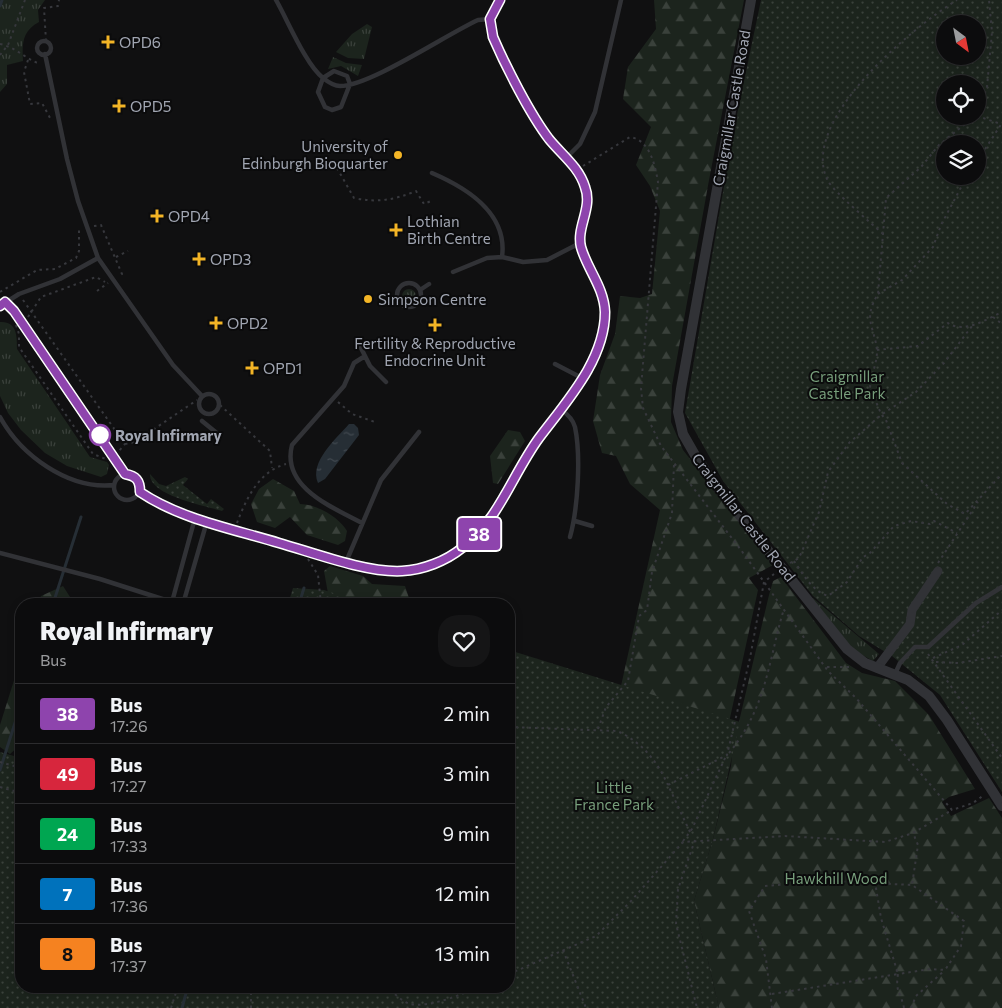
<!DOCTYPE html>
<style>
body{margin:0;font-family:Commissioner,sans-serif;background:#151516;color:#f1f3f6;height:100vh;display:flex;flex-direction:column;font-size:19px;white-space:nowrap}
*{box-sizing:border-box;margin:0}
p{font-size:16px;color:#9a9b9d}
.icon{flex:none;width:28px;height:28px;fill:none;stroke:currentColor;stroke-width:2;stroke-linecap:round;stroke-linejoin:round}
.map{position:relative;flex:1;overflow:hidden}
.side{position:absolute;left:15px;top:598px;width:500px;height:395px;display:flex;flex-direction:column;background:#0c0c0d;border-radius:20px;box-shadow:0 2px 8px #0003,0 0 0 1px #2c2c2e}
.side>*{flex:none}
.badge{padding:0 10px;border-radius:4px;font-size:18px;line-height:32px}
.needle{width:32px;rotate:148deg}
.controls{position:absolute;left:936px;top:15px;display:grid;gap:10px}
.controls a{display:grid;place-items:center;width:50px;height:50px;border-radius:50%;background:#0c0c0d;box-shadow:0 2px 8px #0003,0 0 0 1px #2c2c2e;font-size:25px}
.map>.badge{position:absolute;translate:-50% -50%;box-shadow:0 0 0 2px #fff}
.round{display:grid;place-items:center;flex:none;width:52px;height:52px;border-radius:20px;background:#151516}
.overview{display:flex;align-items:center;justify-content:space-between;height:85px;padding:0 25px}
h1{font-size:24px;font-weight:800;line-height:38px}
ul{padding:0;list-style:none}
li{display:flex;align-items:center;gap:15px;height:60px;padding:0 25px;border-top:1px solid #2c2c2e}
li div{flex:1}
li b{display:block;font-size:19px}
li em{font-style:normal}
li .badge{min-width:55px;font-weight:700;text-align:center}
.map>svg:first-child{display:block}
</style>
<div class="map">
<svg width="1002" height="1008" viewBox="0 0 1002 1008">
<defs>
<pattern id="grass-tufts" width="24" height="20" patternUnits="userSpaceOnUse" patternTransform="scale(1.25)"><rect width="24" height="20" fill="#1c241d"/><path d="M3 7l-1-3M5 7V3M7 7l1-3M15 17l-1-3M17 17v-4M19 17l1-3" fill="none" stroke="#3a413b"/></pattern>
<pattern id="forest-firs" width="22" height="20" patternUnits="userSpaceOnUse" patternTransform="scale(1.25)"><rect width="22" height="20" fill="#1c241d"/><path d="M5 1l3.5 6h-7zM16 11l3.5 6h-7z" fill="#3a413b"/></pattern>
<pattern id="park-dots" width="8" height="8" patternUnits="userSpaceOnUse" patternTransform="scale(1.25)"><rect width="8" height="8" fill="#1c241d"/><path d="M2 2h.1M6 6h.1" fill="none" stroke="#3a413b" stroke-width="1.8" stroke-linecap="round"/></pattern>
<pattern id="water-ripples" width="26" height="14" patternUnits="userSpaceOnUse" patternTransform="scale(1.25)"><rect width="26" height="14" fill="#262e35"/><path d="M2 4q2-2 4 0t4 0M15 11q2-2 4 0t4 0" fill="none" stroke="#424950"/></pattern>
</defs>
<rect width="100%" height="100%" fill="#101011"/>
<path fill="url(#grass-tufts)" d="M 0,0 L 45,0 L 38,10 L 39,22 C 22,31 22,44 23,61 L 7,65 L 7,84 L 0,92 Z
M 367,24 L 372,27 L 364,59 L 348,58 L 336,52 L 352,34 Z
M 333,57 L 346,63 L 362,65 L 358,76 L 341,66 L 328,69 Z
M402 296a7 7 0 1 1 14 0a7 7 0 1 1-14 0Z
M 0,322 C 17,321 17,336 17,349 L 90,457 L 107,462 L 109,465 L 107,474 L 101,477 L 67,466 L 45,453 L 21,430 L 8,413 L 0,396 Z
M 813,598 L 879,654 L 873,661 L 852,649 L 812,599 Z"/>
<path fill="url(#forest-firs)" d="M 654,0 L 744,0 L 709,180 L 672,386 L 671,422 L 683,450 L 773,565 L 749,578 L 758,590 L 728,727 L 621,686 L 660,510 L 630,484 L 616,456 L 602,453 L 593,421 L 600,375 L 615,334 L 620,296 L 640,298 L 652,294 L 660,211 L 650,186 L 636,165 L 651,127 L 623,99 L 628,67 L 656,29 Z
M 508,430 L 520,432 L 525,441 L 498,484 L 493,483 L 490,456 Z
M 273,479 L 294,491 L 300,504 C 316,504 339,517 347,531 L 345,541 L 338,545 L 307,535 L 290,517 L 275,528 L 257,522 L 251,504 L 259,489 Z
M 330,566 L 363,576 L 372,584 L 405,586 L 411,604 L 334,604 L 329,599 L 324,571 Z
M 781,577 L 846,663 L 862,673 L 895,681 L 929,715 L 975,789 L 949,797 L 942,802 L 951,816 L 989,798 L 1002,818 L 1002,1008 L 719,1008 L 694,901 L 713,839 L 731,766 L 733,747 L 769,595 L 773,581 Z
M 63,586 L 70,597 L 68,604 L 38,604 L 41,596 Z
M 21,658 L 21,744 L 10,754 L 0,747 L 0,725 Z"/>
<path fill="url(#park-dots)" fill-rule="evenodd" d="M 761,0 L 1002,0 L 1002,792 L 940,695 L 892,656 L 859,636 L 813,596 L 723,481 L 685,413 L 733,134 ZM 945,24 L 978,24 L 978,56 L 945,56 ZM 945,84 L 978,84 L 978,116 L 945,116 ZM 945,144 L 978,144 L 978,176 L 945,176 Z
M 150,474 L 159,484 L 166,486 L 185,477 L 188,479 L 183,485 L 207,504 L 211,499 L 224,509 L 222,511 C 205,506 148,495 150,474 Z
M 293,588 L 324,590 L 367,604 L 288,604 Z
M 509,650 L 740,722 L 713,839 L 694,901 L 719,1008 L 0,1008 L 0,752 L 21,758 L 21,986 L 509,986 Z"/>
<path fill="url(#water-ripples)" d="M 349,424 L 354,424 L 358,428 L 359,435 L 325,479 L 318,483 C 309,462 336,439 349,424 Z"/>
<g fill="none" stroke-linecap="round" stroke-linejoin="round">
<path stroke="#262e35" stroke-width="3" d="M 0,6 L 2,0
M 53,604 L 81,517
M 299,604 L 304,588
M 0,770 L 21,704
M 182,1008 L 188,986"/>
<path stroke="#37383d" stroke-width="2" stroke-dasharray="2.5 4" stroke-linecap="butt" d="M 46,41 L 44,8 L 58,6 L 59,0
M 0,44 C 15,47 26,59 40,64
M 0,55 L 8,45 L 25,0
M 28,60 L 24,72 L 30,104 L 42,103 L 50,118
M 978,112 L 987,87 L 992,32 L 989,0
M 975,116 L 939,145 L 921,167 L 886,198 L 878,294 C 862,320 875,327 877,351 C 877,365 870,376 870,390 C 877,400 878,412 886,420 L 902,463 L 947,504 L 965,514 L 1002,474
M 977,116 L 1001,124
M 978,160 L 1002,123
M 583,166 L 630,137 C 650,140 655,165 658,182 L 641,388 L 643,408 L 661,446 L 741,550 L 828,671 L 856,698 L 952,810 L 973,803 L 984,795
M 337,168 L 354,198 C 377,203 394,200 416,191 L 424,204 L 431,201
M 94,226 L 101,225 L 122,274 L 120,275
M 883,234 C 871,223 834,192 828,181 C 797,122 913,27 957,0
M 116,257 L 128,251
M 97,291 L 108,283
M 0,292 L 37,270 L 55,269 L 76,258 L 79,251 L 79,228
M 878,294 L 902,280 L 933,247 L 941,225 L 967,176
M 23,300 L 125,444 L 119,451
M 28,317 L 41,297 L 96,277 L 105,282
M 993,317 L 1002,324
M 16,325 L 19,334 L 19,347 L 93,454 L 106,459
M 877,350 L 918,346 L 948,323 C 964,334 987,319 1002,312
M 338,402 L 352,414 L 375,422
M 220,405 L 270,451 L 272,468
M 125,444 L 135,442 L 197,400
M 237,523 C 246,499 259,471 286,464
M 308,559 L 318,575 L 321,604
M 794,561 C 803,574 812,591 828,596 L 847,582 L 863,557 L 869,554 L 894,526 L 911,521 L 930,524 L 934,521 L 957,533
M 790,563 L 799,558 L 819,512 L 828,472 L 849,443 L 881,415 L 916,392 L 944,363 L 972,326
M 938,563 L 978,502
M 928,654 L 1002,758
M 933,658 L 962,645 L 1002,610
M 936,662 L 958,663 L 1002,656
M 827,667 L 852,667
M 509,727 L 617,731 C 642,742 657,761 668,785
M 598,729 L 606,707 L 628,681 L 639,616 L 647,610 L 652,572 L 672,513 L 674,464
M 729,753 C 766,708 768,664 783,612
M 0,762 L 21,768
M 0,787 L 21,793
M 690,832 L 668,785 L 727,755 L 750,658 L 764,582 L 774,574
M 695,840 L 678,889 L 676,924 L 697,1008
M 683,841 L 692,829 L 726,756
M 563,950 L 586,1008
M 509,974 L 596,936 L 631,901 L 683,842 L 785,836 L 885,842 L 913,833 L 952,810
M 385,986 C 393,992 401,1001 410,1004 C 431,1008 462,994 481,986
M 772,994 L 898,974 L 881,918 L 875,882
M 171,1008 L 178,986
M 251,1008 L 251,986
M 772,1008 L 766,959 L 749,911 L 765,886 L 833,881 L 912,885
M 904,1008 C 901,992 895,993 898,974 L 930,969 L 945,970 L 961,946 L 964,921 L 912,885 L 918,845 L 913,833
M 911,1008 L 916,996 L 945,970"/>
<path stroke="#313236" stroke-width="4.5" d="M 276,0 C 288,21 306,65 323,78 C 328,82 334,86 340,86 C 370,86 447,34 478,20 L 490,19
M 500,0 L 490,19 L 493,37 L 546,133
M37 48a7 7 0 1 1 14 0a7 7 0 1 1-14 0Z
M 45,54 L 67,159 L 78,201 L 98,258 L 173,365 L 202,396
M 334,71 L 347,76 L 350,84 L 341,107 L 332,110 L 325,107 L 318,92 L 323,78 Z
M 566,158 L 580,144 L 595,112 L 621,0
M 432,173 C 467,188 508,213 502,257
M 453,272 L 487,258 L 502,257 L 523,262 L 547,260 L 580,243
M397 295a12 12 0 1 1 24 0a12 12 0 1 1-24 0Z
M 420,290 L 429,284
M 5,302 L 22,321 L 125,474
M 0,306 L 19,294 L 60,279 L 98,258
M 359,344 L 370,366 L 386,382
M 555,364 L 582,378
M199 404a10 10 0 1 1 20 0a10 10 0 1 1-20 0Z
M 560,409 C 566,413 573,419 575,427 C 581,456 578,508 570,537
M 0,417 C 21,455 68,490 114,485
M 202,421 L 218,434
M114 487a13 13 0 1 1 26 0a13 13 0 1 1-26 0Z
M 139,492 C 179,518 232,529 277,542 C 310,552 354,568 388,571 C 404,572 421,569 436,563 C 454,556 470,544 483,530 C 499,512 506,488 520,467 C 546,425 594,378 604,328 C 611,288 584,274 580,243 C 579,232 585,222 587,211 C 591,181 568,158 549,138
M 575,521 L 592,526
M 362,523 C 332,507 281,487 292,445 L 344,386 L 354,363 L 365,356
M 0,553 L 100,579 L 178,604
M 346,562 L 381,480 L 419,432
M 172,602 L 195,518
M 183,604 L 207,521
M 895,674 L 900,663 L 915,647 L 928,647 L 976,603 L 1002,587"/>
<path stroke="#313236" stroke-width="9" d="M 877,668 L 910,624 L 912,610 L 938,571"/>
<path stroke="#313236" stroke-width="10" d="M 751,0 L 681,389 L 678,412 L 683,434 L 695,455 L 717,487 L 847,649 L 865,663 L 908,680 L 929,696 L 947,720 L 1002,806"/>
</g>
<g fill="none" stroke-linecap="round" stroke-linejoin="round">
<defs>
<path id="line" d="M 0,306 L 5,302 L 14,311 L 125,474 C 136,476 140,480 140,492 C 180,519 233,529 279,543 C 314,553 367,573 402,571 C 423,570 446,561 462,548 C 499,520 512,475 539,438 C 566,402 605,360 605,312 C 604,287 587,269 581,247 C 576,227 593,208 585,187 C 579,167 562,155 549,139 C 530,114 506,67 493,37 L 490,19 L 500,0"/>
</defs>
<use href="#line" stroke="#fff" stroke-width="11"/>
<use href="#line" stroke="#8e44ad" stroke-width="8"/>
</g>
<g fill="#f3b526" stroke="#0b0b0c" stroke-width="2">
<path d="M105.5 34.5h5v5h5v5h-5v5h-5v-5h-5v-5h5z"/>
<path d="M116.5 98.5h5v5h5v5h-5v5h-5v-5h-5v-5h5z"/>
<circle cx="398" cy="155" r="5"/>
<path d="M154.5 208.5h5v5h5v5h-5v5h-5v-5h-5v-5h5z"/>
<path d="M393.5 222.5h5v5h5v5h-5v5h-5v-5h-5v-5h5z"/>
<path d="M196.5 251.5h5v5h5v5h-5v5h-5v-5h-5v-5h5z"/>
<circle cx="368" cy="299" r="5"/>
<path d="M213.5 315.5h5v5h5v5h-5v5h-5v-5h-5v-5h5z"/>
<path d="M432.5 317.5h5v5h5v5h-5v5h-5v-5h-5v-5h5z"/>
<path d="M249.5 360.5h5v5h5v5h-5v5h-5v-5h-5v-5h5z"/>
</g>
<circle fill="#fff" stroke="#8e44ad" stroke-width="2.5" cx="100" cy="435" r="10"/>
<g text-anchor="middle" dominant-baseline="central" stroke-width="4" stroke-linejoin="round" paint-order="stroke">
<g font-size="15" fill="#a1a6b2" stroke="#0b0b0c" text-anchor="start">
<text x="119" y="42">OPD6</text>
<text x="130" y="106">OPD5</text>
<text x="388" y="146" text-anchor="end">University of<tspan x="388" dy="17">Edinburgh Bioquarter</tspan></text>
<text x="168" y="216">OPD4</text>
<text x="407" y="221">Lothian<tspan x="407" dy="17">Birth Centre</tspan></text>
<text x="210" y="259">OPD3</text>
<text x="378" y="299">Simpson Centre</text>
<text x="227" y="323">OPD2</text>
<text x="435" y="343" text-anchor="middle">Fertility &amp; Reproductive<tspan x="435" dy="17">Endocrine Unit</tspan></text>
<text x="263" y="368">OPD1</text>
</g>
<g font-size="15" fill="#a1a6b2" stroke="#0b0b0c">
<text transform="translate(731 108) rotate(-80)">Craigmillar Castle Road</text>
<text transform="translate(744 517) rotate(52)">Craigmillar Castle Road</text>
</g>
<g font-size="15" fill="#779e7b" stroke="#0b0b0c">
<text x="847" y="376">Craigmillar<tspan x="847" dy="17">Castle Park</tspan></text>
<text x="614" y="787">Little<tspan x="614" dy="17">France Park</tspan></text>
<text x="836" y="878">Hawkhill Wood</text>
</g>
<g font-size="15" font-weight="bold" fill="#a1a6b2" stroke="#0b0b0c" text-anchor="start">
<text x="115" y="435">Royal Infirmary</text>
</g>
</g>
</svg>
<div class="controls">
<a><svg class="needle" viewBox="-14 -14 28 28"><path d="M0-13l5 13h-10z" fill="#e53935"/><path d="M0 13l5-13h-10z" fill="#9a9b9d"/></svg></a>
<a><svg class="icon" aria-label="locate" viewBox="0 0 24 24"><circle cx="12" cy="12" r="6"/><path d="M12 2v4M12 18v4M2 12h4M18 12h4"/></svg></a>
<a><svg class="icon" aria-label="layers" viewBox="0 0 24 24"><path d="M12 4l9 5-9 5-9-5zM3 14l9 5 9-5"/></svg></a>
</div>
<b class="badge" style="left:479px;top:534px;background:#8e44ad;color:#fff">38</b>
<section class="side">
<div class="overview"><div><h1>Royal Infirmary</h1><p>Bus</p></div><a class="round"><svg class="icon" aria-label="heart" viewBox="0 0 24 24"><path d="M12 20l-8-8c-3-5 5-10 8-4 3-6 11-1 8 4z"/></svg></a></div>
<ul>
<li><span class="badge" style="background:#8e44ad;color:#fff">38</span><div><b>Bus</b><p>17:26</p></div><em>2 min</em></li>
<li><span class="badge" style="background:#d7263d;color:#fff">49</span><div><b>Bus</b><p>17:27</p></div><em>3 min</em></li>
<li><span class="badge" style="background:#00a651;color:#fff">24</span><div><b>Bus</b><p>17:33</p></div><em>9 min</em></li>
<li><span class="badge" style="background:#0072bc;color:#fff">7</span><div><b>Bus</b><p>17:36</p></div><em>12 min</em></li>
<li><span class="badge" style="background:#f58220;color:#111">8</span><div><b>Bus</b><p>17:37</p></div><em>13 min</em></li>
</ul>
</section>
</div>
